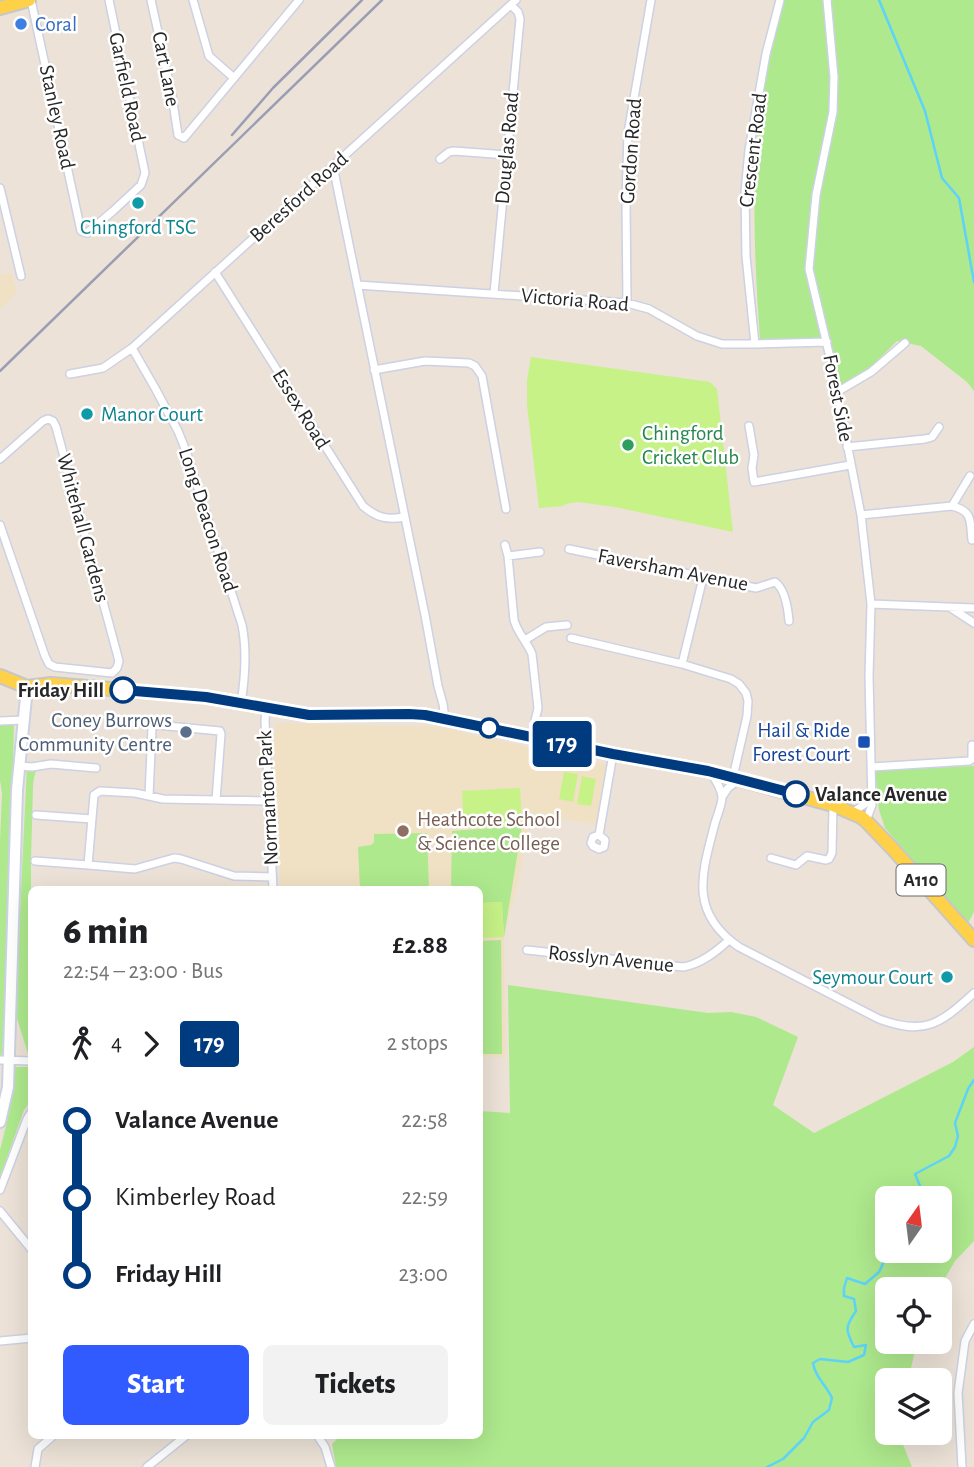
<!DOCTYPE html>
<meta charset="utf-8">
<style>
body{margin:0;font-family:"Alegreya Sans",sans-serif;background:#f2f2f2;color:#202124;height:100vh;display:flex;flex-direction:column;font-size:26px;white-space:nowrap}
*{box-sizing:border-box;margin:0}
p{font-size:23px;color:#757577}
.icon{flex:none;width:38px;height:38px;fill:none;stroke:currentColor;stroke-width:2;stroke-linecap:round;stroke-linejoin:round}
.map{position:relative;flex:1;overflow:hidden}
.drawer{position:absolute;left:28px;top:886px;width:455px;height:553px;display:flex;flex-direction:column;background:#fff;border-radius:10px;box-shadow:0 7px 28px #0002}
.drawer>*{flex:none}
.badge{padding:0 14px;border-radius:5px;font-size:24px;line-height:46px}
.needle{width:46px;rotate:14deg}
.tools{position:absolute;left:875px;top:1186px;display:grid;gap:14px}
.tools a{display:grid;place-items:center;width:77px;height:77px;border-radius:10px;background:#fff;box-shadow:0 7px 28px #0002;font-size:35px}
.map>.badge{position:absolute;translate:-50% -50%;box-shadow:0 0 0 4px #fff}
.legs{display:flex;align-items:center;gap:10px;height:77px;padding:0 35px;font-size:23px}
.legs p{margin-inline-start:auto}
.head{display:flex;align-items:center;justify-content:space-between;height:119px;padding:0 35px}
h1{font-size:38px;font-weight:800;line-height:52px}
.button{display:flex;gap:14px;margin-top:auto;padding:14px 35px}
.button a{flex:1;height:80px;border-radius:10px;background:#315bff;color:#fff;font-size:28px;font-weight:800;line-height:80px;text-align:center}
.button a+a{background:#f2f2f2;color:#202124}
ul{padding:0 35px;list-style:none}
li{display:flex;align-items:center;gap:24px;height:77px;font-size:26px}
li i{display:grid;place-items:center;width:10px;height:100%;margin:0 9px;background:currentColor}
li i::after{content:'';width:18px;height:18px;margin:-9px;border:5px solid;border-radius:50%;background:#fff}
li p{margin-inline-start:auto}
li:first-child i{background:linear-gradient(#0000 50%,currentColor 0)}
li:last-child i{background:linear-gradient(currentColor 50%,#0000 0)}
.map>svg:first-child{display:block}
</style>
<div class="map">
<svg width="974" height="1467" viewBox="0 0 974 1467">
<rect width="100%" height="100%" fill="#ece2d7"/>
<path fill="#f0e1c4" d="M 11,273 L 17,292 L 0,310 L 0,275 Z
M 277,723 L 438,727 L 612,766 L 600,825 L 532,814 L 520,874 L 504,937 L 506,1057 L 480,1057 L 480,889 L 281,889 L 273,738 Z"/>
<path fill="#aee98d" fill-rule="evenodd" d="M 784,0 L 974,0 L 974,391 L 967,382 L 921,346 L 897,341 L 865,373 L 837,389 L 830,338 L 760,339 C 755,266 751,193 759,120 C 763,80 774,39 784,0 Z
M 0,723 L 14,725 L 6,1051 L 1,1055 L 0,1055 L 0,842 L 2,793 L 0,780 Z
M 27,765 L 38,766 L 34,777 L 33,786 L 31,860 L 31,1055 L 28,1054 L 17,1018 L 18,955 Z
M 974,766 L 974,912 L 968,923 L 885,828 L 879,810 L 875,770 Z
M 522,826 L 504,937 L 502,902 L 480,903 L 480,889 L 451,889 L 452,831 Z
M 427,833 L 429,889 L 360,889 L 358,847 L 371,845 L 374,842 L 374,834 Z
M 501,940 L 502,1054 L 480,1054 L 480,941 Z
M 508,985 L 708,1013 L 731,1012 L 756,1017 L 798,1037 L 773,1105 L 814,1133 L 953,1062 L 974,1047 L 974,1241 L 955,1261 L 938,1290 L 887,1290 L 887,1342 L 917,1342 L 908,1381 L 887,1381 L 887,1433 L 902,1433 L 902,1442 L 912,1467 L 336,1467 L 332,1444 L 341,1435 L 480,1435 L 480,1111 L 510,1113 ZM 887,1199 L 940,1199 L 940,1251 L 887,1251 Z
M 15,1067 L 31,1067 L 31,1101 L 24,1110 L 0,1177 L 0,1150 L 8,1118 Z"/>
<path fill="#c6f287" d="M 531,357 L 710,382 L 717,389 L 733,532 L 615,507 L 578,502 L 566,504 L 563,506 L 539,508 L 527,405 L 527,380 Z
M 564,772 L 578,774 L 573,802 L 559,799 Z
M 582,776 L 596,779 L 591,806 L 577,804 Z
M 520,788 L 522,826 L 464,828 L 462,791 Z
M 502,902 L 504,937 L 480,938 L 480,903 Z"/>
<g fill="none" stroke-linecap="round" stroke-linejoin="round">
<path stroke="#5dd3fa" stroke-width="2.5" d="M 879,0 L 925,111 L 942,178 L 959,198 L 974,282
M 909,1199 L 923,1193 L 915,1174 L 949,1156 L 955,1147 L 958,1136 L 955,1123 L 968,1089 L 974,1080
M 767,1467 L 783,1459 L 804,1438 L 813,1422 L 829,1410 L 832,1398 C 826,1385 815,1377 813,1363 L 820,1359 L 848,1362 L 864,1355 L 866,1345 L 854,1347 C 845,1329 845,1327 856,1311 L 854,1299 L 844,1296 L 844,1288 L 847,1278 L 865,1284 L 879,1272 L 889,1251"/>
<defs>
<path id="street" d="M 31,0 L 81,231 L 87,233 L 113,211 L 141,185 L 145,173 L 109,0
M 151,0 L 172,96 L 178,135 L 184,138 L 299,0
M 193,0 L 209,56 L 234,78
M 827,0 L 834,77 L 833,112 L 816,195 L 809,269 L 832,366 L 861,515 L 871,604 L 869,676 L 872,805 L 866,821
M 440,159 L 449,152 L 454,151 L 507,155
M 331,168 L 334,171 L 425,615 L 438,686 L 443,704 L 445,719
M 0,188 L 21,276
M 215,272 L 363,506 C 377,518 387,520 405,517
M 357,285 L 627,303 L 649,309 L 697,336 L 722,344 L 755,344 L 827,342
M 494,293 L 520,19 L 518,12 L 511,5
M 627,303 L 626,202 L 628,133 L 651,0
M 755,344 L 746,256 L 745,192 L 749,150 L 766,54 L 780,0
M 132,348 L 155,388 L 178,431 L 186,451 L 242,625 C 247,650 245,678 241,703
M 374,370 L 425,361 L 469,363 L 475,366 L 482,376 L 506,509
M 70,374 L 103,368 L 132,348 L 516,0
M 837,392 L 871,372 L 905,343
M 749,426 L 754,455 L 752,468 L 754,482 L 850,465
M 847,447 L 925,439 L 932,437 L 939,427
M 0,459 L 43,421 L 48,419 L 53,421 L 56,427 L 119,661 L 117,668 L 112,673 L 55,667 L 49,664 L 45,656 L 0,525
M 952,506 C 973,511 970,521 972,540
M 861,515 L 952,506 L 970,476
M 505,545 L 508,556 L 514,620 C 517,632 527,642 532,654 L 538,708 L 531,738
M 569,549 L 756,588 L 775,582 C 785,589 788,609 789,621
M 508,556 L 540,552
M 871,604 L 974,608
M 951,608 L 974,623
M 571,638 L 682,664 L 731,679 L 739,684 L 746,693 L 748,701 L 747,716 L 733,777
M 525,640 L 546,627 L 567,625
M 682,664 L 703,578
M 266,708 L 265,721 L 273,889
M 0,721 L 24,720
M 20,766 L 32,767 L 51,764 L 96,768
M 872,767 L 969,761 L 972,759 L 972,745
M 710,772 C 715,779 721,787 722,797 C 722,805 717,816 715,823 C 702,873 688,912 739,947 L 879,1019 C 925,1036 940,1024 974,993
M 149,796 L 152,728 L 154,725 L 157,725 L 220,731 L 221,734 L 216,800
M 722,797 L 728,788 L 740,779
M 269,801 L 163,799 L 135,793 L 100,791 L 94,795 L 88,865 L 135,869 L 174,858 L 181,859 L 234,876 L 272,877
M 852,813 L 872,799
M 36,815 L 92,819
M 599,835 L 593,837 L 591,843 L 593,846 L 599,849 L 604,847 L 605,840 L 599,835 L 613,754
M 771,858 L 796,865 L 807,856 L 826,860 L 829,859 L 832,853 L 833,805
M 35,861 L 88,865
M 527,950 L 683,967 C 701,964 716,952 729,940
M 0,1060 L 32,1061
M 0,1190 L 27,1119 L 32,1111
M 0,1211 L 32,1250
M 0,1341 L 32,1338
M 317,1435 L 325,1447 L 331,1467
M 35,1467 L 38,1449 L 54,1435
M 147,1467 L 187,1435
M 962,1467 L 958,1393 L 965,1341 L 974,1324"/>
<path id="secondary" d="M 0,1122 L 8,1087 L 17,790 L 27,687"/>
<path id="primary" d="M 0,8 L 29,0
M 0,676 L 27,687 L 51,684 L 206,697 L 309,715 L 409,714 L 425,715 L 613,754 L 708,771 L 833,805 L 861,817 L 866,821 L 892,848 L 974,940"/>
</defs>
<use href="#street" stroke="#ccd1e3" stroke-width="10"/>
<use href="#secondary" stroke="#ccd1e3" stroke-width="14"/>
<use href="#primary" stroke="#c7c7c7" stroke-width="16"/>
<use href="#street" stroke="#fff" stroke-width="7"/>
<use href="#secondary" stroke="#fff" stroke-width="10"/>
<use href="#primary" stroke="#ffd149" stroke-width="12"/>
<path stroke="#999eb4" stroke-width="2.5" d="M 232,135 L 273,88 L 362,0
M 0,371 L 382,0"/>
</g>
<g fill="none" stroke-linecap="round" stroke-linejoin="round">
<defs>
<path id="line-1" d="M 123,690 L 206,697 L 309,715 L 409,714 L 425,715 L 613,754 L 708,771 L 796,794"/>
</defs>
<use href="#line-1" stroke="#fff" stroke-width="16"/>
<use href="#line-1" stroke="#003b80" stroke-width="10"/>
</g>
<circle fill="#3f7fe0" stroke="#fff" stroke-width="2.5" cx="21" cy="24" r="7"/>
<g fill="#0f9aa8" stroke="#fff" stroke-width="2.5">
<circle cx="138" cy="203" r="7"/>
<circle cx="87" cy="414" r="7"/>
<circle cx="947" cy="977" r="7"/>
</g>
<circle fill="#2e9e5b" stroke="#fff" stroke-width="2.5" cx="628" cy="445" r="7"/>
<g fill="#fff" stroke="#003b80" stroke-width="3.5">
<circle cx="123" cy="690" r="12"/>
<circle cx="489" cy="728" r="9"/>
<circle cx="796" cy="794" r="12"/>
</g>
<circle fill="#5c6f8a" stroke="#fff" stroke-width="2.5" cx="186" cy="732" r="7"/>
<rect fill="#1a4fb4" stroke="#fff" stroke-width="2.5" x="857" y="735" width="14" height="14" rx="3.5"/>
<circle fill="#8d6e63" stroke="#fff" stroke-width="2.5" cx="403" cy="831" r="7"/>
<g text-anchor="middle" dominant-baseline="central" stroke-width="5" stroke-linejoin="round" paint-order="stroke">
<rect fill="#fff" stroke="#686868" stroke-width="2" x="896.5" y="864.5" width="49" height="31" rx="5"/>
<g font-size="19" font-weight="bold" fill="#272727">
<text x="921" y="880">A110</text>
</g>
<g font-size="21" fill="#366cbe" stroke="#fff" text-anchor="start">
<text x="35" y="24">Coral</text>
</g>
<g font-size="21" fill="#272727" stroke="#fff">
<text transform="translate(166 69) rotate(79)">Cart Lane</text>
<text transform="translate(127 87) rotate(78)">Garfield Road</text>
<text transform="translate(57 117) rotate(78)">Stanley Road</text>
<text transform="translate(507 148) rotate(-85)">Douglas Road</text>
<text transform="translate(753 150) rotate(-83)">Crescent Road</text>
<text transform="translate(631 151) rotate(-86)">Gordon Road</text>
<text transform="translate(299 197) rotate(-42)">Beresford Road</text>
<text transform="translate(575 300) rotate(5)">Victoria Road</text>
<text transform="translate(838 398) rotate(79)">Forest Side</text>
<text transform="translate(301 409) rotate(58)">Essex Road</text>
<text transform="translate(208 520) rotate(72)">Long Deacon Road</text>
<text transform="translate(83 528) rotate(75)">Whitehall Gardens</text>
<text transform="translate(673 570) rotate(11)">Faversham Avenue</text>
<text transform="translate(268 798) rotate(-93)">Normanton Park</text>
<text transform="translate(611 959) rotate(6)">Rosslyn Avenue</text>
</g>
<g font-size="21" fill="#0d838f" stroke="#fff">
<text x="138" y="227">Chingford TSC</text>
<text x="101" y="414" text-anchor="start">Manor Court</text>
<text x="933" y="977" text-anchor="end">Seymour Court</text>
</g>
<g font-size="21" fill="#27864d" stroke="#fff" text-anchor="start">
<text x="642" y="433">Chingford<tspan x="642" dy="24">Cricket Club</tspan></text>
</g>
<g font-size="21" font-weight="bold" fill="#272727" stroke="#fff" text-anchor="end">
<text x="104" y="690">Friday Hill</text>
<text x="815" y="794" text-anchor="start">Valance Avenue</text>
</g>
<g font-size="21" fill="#4e5e75" stroke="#fff" text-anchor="end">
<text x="172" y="720">Coney Burrows<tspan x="172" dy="24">Community Centre</tspan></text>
</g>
<g font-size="21" fill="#164399" stroke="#fff" text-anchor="end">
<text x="850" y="730">Hail &amp; Ride<tspan x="850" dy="24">Forest Court</tspan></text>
</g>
<g font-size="21" fill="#785e54" stroke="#fff" text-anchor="start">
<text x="417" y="819">Heathcote School<tspan x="417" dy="24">&amp; Science College</tspan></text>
</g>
</g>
</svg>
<div class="tools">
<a><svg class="needle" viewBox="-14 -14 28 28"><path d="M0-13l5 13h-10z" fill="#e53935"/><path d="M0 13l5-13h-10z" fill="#757577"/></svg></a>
<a><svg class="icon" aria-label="locate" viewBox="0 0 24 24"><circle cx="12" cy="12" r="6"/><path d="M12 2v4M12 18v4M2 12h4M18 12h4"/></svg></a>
<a><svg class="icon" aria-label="layers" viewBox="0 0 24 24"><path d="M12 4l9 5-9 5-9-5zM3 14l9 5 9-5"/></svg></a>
</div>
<b class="badge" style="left:562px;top:744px;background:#003b80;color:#fff">179</b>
<section class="drawer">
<div class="head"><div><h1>6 min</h1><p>22:54 – 23:00 · Bus</p></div><b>£2.88</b></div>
<div class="legs"><svg class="icon" aria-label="walk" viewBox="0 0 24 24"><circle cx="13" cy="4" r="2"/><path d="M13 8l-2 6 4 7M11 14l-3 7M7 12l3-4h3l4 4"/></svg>4<svg class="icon" aria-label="forward" viewBox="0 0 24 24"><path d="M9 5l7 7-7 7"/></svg><b class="badge" style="background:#003b80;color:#fff">179</b><p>2 stops</p></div>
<ul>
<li><i style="color:#003b80"></i><b>Valance Avenue</b><p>22:58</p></li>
<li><i style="color:#003b80"></i><span>Kimberley Road</span><p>22:59</p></li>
<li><i style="color:#003b80"></i><b>Friday Hill</b><p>23:00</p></li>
</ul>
<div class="button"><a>Start</a><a>Tickets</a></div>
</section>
</div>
